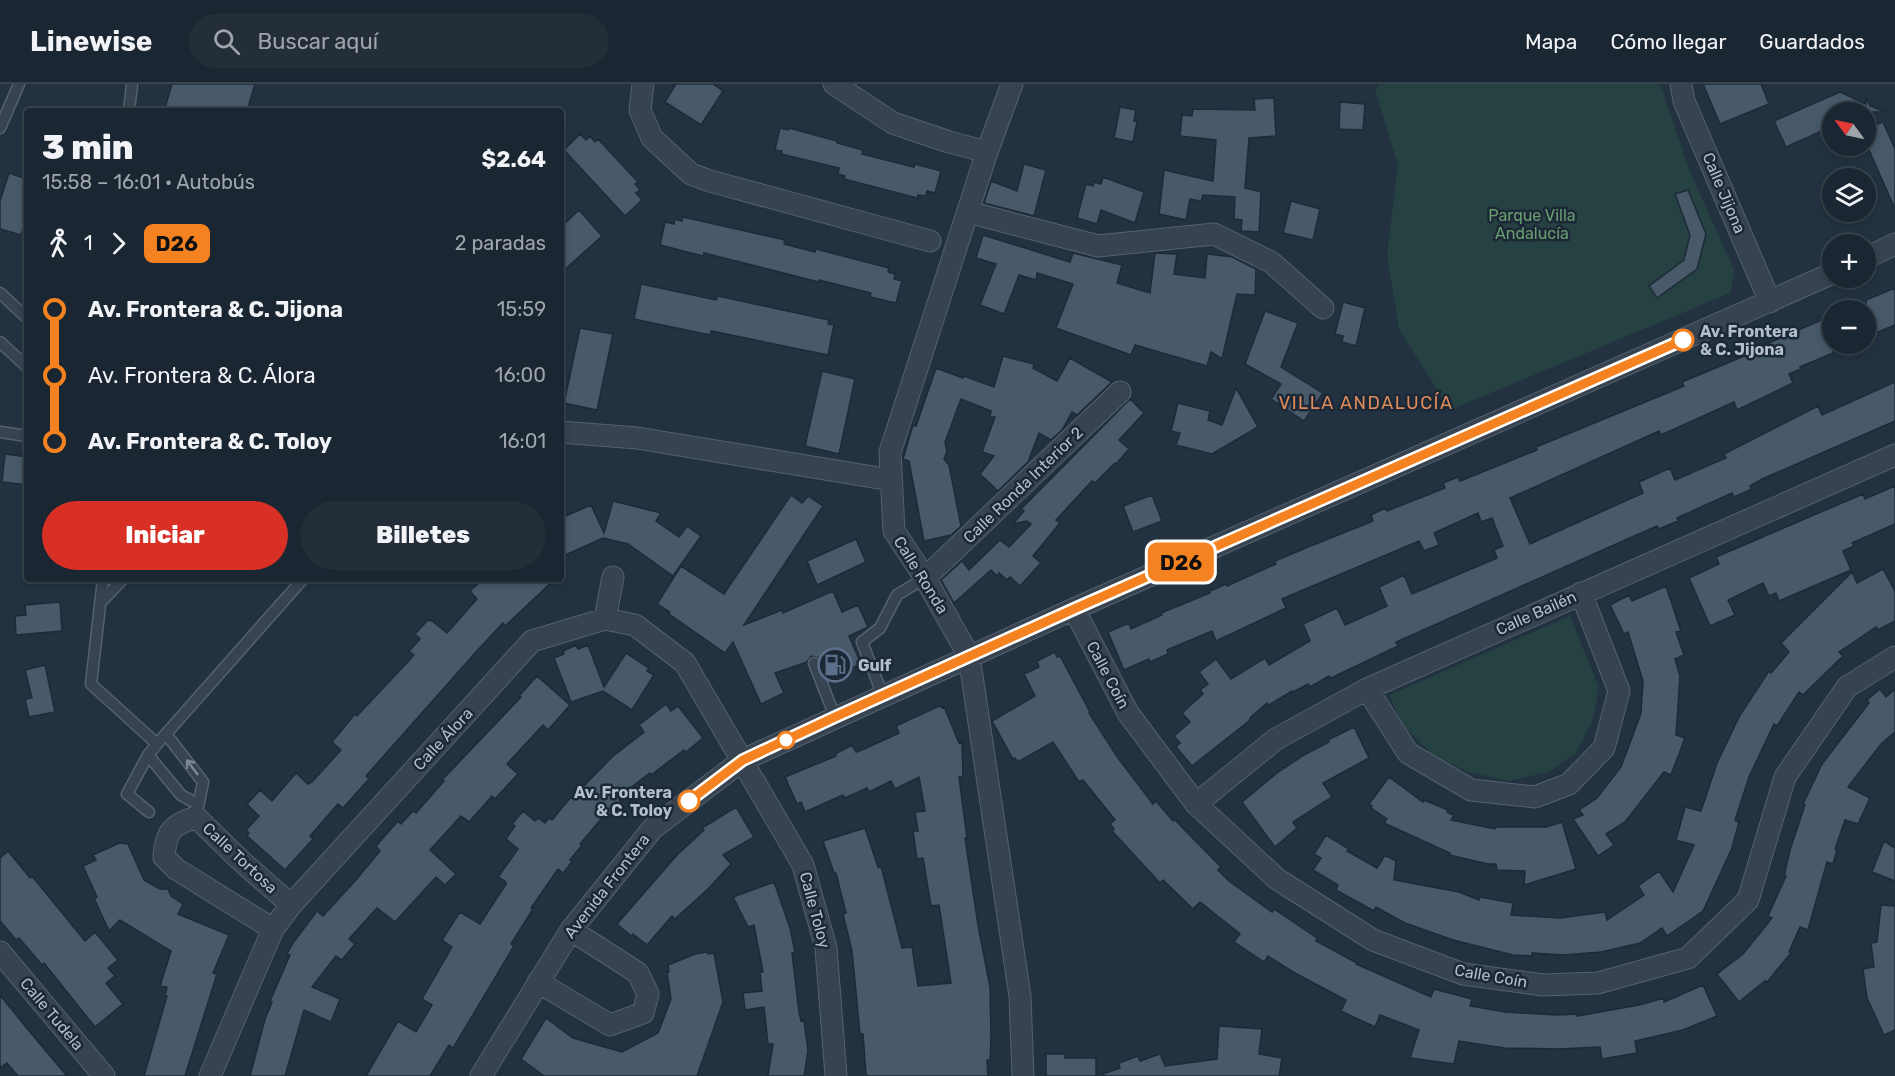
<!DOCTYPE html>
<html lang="es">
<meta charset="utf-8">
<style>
body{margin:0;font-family:Rubik,sans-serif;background:#232e39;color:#f1f3f6;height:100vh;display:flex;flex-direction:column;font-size:22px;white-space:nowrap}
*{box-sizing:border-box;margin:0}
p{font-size:20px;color:#9fa5ab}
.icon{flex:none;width:33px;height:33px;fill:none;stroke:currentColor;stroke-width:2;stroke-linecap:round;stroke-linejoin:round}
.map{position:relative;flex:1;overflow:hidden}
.drawer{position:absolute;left:24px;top:24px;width:540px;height:474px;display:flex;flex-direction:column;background:#1a2631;border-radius:6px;box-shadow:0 3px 9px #0003,0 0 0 2px #38434d}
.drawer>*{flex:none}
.badge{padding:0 12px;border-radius:9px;font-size:21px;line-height:39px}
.needle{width:39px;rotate:303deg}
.controls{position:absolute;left:1822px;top:18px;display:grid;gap:12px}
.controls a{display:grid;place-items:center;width:54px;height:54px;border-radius:50%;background:#1a2631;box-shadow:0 3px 9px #0003,0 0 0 2px #38434d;font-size:30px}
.map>.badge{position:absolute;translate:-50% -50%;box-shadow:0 0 0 3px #fff}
.legs{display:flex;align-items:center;gap:9px;height:66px;padding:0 18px;font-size:20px}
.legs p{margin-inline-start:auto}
.overview{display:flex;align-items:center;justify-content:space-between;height:102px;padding:0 18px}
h1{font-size:33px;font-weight:800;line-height:45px}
.action{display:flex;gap:12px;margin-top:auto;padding:12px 18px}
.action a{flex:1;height:69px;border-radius:36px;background:#d93025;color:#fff;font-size:24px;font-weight:800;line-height:69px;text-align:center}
.action a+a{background:#232e39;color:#f1f3f6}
ul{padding:0 18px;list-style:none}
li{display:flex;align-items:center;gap:21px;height:66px;font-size:22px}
li i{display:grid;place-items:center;width:9px;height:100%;margin:0 8px;background:currentColor}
li i::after{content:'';width:15px;height:15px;margin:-8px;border:4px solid;border-radius:50%;background:#1a2631}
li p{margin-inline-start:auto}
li:first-child i{background:linear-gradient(#0000 50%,currentColor 0)}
li:last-child i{background:linear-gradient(currentColor 50%,#0000 0)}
header{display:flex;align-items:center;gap:36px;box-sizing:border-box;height:84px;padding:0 30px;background:#1a2631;border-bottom:2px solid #38434d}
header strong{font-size:28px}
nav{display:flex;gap:33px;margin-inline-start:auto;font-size:21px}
.search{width:420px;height:54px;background:#232e39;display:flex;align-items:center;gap:15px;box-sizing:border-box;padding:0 21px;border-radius:33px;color:#9fa5ab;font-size:22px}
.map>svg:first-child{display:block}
</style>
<header>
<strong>Linewise</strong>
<div class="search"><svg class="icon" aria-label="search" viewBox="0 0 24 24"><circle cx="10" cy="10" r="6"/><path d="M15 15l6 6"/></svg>Buscar aquí</div>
<nav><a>Mapa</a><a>Cómo llegar</a><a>Guardados</a></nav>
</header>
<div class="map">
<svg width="1895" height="992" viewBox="0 0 1895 992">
<rect width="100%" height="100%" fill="#233241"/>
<path fill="#254142" d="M 1380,0 L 1660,0 L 1689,85 L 1735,188 L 1730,209 L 1450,326 L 1399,245 L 1387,172 L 1398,81 L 1375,6 Z
M 1570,532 L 1599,604 L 1592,638 L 1576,669 L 1548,688 L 1509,697 L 1469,688 L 1435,673 L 1403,642 L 1389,611 Z"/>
<path fill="#48596a" stroke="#1e2a38" stroke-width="1.5" d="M 172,0 L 255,0 L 247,27 L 164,27 Z
M 676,0 L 713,0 L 723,7 L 701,41 L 665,18 Z
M 1703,0 L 1761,0 L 1769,20 L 1720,40 Z
M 1840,8 L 1866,20 L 1866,13 L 1870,22 L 1885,28 L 1873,28 L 1878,40 L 1883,38 L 1895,65 L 1895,125 L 1866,59 L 1866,28 L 1833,28 L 1833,42 L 1786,63 L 1774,37 Z
M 1274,14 L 1276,52 L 1249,54 L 1245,104 L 1261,108 L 1259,148 L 1241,147 L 1242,136 L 1234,135 L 1235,113 L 1203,111 L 1201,117 L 1190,115 L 1186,136 L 1159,130 L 1164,86 L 1213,97 L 1216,56 L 1180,52 L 1182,31 L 1192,32 L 1193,25 L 1255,26 L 1254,15 Z
M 1340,18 L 1365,20 L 1363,46 L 1339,45 Z
M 1120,23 L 1136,26 L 1134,37 L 1137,38 L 1133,58 L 1114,54 Z
M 780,44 L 788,46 L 789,44 L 837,57 L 837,59 L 863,66 L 862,70 L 914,83 L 915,80 L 941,87 L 935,109 L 927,107 L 926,112 L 918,111 L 917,114 L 844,95 L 845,92 L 838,90 L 839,84 L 781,70 L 782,67 L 775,66 Z
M 580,50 L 586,56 L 590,52 L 595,58 L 598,55 L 638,98 L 635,100 L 640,106 L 636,109 L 642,116 L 625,132 L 564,66 Z
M 1024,80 L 1046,86 L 1034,132 L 984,119 L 991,97 L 1017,107 Z
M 9,89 L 27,95 L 27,132 L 21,151 L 0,145 L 0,117 Z
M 1103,93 L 1144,108 L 1135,139 L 1101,126 L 1097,140 L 1077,134 L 1086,100 L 1093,102 L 1094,98 L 1101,100 Z
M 1688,106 L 1706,150 L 1697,185 L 1657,214 L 1649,202 L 1684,176 L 1690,151 L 1675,110 Z
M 1291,117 L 1320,125 L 1313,156 L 1283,149 Z
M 579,126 L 602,152 L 561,189 L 561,143 Z
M 683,133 L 785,156 L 784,160 L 815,168 L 816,165 L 889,184 L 888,188 L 895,190 L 894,195 L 902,197 L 896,219 L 870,213 L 871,209 L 819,196 L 819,198 L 704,169 L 703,172 L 660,161 L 665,138 L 674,140 L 675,135 L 682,137 Z
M 983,151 L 1070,178 L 1073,169 L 1122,181 L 1117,199 L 1150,209 L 1155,169 L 1177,170 L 1174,190 L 1205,194 L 1207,170 L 1232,173 L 1256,185 L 1255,211 L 1237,210 L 1222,275 L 1211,268 L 1207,282 L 1135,261 L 1131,271 L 1056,244 L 1073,200 L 1037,189 L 1036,196 L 1019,191 L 1004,230 L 980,221 L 996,180 L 976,174 Z
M 641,200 L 716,216 L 718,212 L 829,236 L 828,240 L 834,241 L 828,271 L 711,247 L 710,251 L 634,235 Z
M 1895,204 L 1895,241 L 1866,253 L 1866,216 Z
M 1343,218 L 1365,224 L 1356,262 L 1342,258 L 1343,252 L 1335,250 Z
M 1265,227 L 1298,239 L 1281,283 L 1323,309 L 1304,337 L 1271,315 L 1281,300 L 1245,280 Z
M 1833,231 L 1833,269 L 1800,283 L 1801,285 L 1789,290 L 1793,299 L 1737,326 L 1734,318 L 1661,351 L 1659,347 L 1510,414 L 1530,460 L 1643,409 L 1639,398 L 1670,384 L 1675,396 L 1726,374 L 1724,370 L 1818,322 L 1822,331 L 1895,298 L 1895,337 L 1762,395 L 1750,402 L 1752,405 L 1734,413 L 1732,409 L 1677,434 L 1678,437 L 1659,445 L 1657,442 L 1632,453 L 1396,558 L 1398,562 L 1331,594 L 1329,592 L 1310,603 L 1308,600 L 1293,608 L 1292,607 L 1269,621 L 1267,619 L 1251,633 L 1249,637 L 1192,682 L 1176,663 L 1180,659 L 1174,652 L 1190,638 L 1182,629 L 1203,610 L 1200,606 L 1208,600 L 1199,588 L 1216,575 L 1231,595 L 1265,574 L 1269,581 L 1310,557 L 1303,540 L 1337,524 L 1345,541 L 1387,522 L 1379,503 L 1404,491 L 1412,510 L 1497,474 L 1494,466 L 1503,462 L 1492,434 L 1481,438 L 1478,429 L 1434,449 L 1439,461 L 1424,467 L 1419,457 L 1282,515 L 1286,524 L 1216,557 L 1212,547 L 1167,566 L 1168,570 L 1150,578 L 1149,575 L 1124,586 L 1108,548 L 1129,539 L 1131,545 L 1162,531 L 1161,529 L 1210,509 L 1210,507 L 1226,500 L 1227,502 L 1276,480 L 1275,477 L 1308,463 L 1373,437 L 1371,431 L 1385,424 L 1387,427 L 1445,404 L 1443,399 L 1458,393 L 1460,397 L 1537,366 L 1536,363 L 1684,302 L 1682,298 L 1756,267 L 1755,265 Z
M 580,244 L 613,250 L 597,326 L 564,319 Z
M 1003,272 L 1034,280 L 1033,284 L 1057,297 L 1070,274 L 1112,298 L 1077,331 L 1072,328 L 1062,346 L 1051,356 L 1039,349 L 1028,378 L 998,407 L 980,390 L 994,372 L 982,368 L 995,333 L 990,333 L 991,327 L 961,315 L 945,358 L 947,367 L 944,375 L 949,381 L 961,442 L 951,451 L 924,457 L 909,377 L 903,375 L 913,341 L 916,342 L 936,284 L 963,294 L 964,292 L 994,303 Z
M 822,287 L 855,295 L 839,370 L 805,362 Z
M 1236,304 L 1258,343 L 1212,370 L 1176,361 L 1180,349 L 1171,347 L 1178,319 L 1210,327 L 1208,336 L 1222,341 Z
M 1130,315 L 1144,329 L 1119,356 L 1129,365 L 1116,380 L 1115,379 L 1095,399 L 1092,397 L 1056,436 L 1060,439 L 1033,472 L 1041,479 L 1020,502 L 1010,493 L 1007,496 L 999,489 L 997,492 L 991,486 L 954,519 L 941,496 L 962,477 L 969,486 L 1000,456 L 1009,463 L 1031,440 L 1027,437 L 1013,440 L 1024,427 L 1021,425 Z
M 5,370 L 27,373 L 27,401 L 2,398 Z
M 1895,402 L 1895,440 L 1852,459 L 1854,462 L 1843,467 L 1851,486 L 1779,517 L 1776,509 L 1769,512 L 1763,499 L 1728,516 L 1735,531 L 1710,542 L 1689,494 L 1719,480 L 1716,473 L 1863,410 L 1865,415 Z
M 791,411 L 802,419 L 808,412 L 823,422 L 744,541 L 782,526 L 783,529 L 833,507 L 842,528 L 858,521 L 868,543 L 849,552 L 861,580 L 828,594 L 819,574 L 811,572 L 807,578 L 775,589 L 784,609 L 761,620 L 733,558 L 725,569 L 669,530 L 670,528 L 657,520 L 681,482 L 724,510 Z
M 1152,411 L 1162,437 L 1133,448 L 1123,422 Z
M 613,417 L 661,429 L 656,437 L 679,453 L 687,442 L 701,452 L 673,492 L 628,460 L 603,454 L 561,473 L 561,434 L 591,421 L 604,449 Z
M 856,455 L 866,478 L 817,501 L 807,477 Z
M 1883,485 L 1895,507 L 1895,537 L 1878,546 L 1876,543 L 1839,568 L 1843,572 L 1803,611 L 1799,608 L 1777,642 L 1774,640 L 1749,693 L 1735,736 L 1739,738 L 1732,764 L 1703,827 L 1667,852 L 1662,844 L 1640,859 L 1601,868 L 1563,871 L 1532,869 L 1532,872 L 1513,871 L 1453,856 L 1405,839 L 1376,823 L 1374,827 L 1336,806 L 1338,801 L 1313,786 L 1321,774 L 1314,770 L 1326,751 L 1349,765 L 1347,767 L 1377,784 L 1385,771 L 1396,777 L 1394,796 L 1459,808 L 1479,816 L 1480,813 L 1513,819 L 1511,831 L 1560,834 L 1605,828 L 1607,836 L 1644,811 L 1638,802 L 1659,787 L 1673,808 L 1694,761 L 1676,756 L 1685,723 L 1701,727 L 1717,679 L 1740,631 L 1769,587 L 1771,589 L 1789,568 L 1781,559 L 1852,488 L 1857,499 Z
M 483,495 L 555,495 L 505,542 L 503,539 L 475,569 L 366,692 L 369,695 L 343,724 L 338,720 L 310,752 L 313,755 L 285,786 L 247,752 L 249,749 L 246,746 L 259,732 L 247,720 L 260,706 L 272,717 L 296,689 L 308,700 L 312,698 L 341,666 L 332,658 L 355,630 L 357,632 L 414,571 L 409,567 L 420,555 L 415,550 L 428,536 L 430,537 L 431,536 L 447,549 L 477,515 L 470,507 Z
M 1666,502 L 1681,547 L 1676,548 L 1684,571 L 1675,575 L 1680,592 L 1676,651 L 1685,654 L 1671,691 L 1664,688 L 1625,738 L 1606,750 L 1614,761 L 1598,772 L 1573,735 L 1583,731 L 1579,726 L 1597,714 L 1621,683 L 1641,629 L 1643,597 L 1628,548 L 1624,550 L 1610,521 L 1629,511 L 1632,517 Z
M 60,518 L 62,547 L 16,551 L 15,532 L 26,531 L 25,521 Z
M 576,561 L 578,565 L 588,561 L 604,603 L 626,569 L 649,584 L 647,587 L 654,591 L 632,626 L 603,607 L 571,618 L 554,574 L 564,570 L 563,567 Z
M 1055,568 L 1057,573 L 1060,572 L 1090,628 L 1089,629 L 1118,674 L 1153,720 L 1156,717 L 1173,737 L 1174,735 L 1221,783 L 1218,786 L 1229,797 L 1272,828 L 1274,825 L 1317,854 L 1316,857 L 1357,879 L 1356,880 L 1431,913 L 1434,905 L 1472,915 L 1470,922 L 1505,928 L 1557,931 L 1577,930 L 1577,932 L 1639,921 L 1664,914 L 1664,918 L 1703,901 L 1717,932 L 1683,946 L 1635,957 L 1637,969 L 1602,975 L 1600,963 L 1559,965 L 1504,964 L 1459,957 L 1454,980 L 1410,974 L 1419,946 L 1380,931 L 1375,943 L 1341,927 L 1346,916 L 1293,888 L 1268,872 L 1264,878 L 1234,858 L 1240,850 L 1200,818 L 1193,825 L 1163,796 L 1160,799 L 1112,747 L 1114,745 L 1110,740 L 1115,736 L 1083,696 L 1079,698 L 1053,658 L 1018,678 L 1015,674 L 1013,675 L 992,637 L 1035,612 L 1024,590 L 1039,583 L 1037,577 Z
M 45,581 L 55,628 L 29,633 L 25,615 L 32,614 L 25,586 Z
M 537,592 L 570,621 L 548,646 L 543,641 L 507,680 L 518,690 L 495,715 L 492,712 L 469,738 L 461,732 L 430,766 L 456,790 L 445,801 L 436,793 L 395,838 L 377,824 L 349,855 L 355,860 L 342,876 L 336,872 L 312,903 L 340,915 L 331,938 L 304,926 L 285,992 L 250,992 L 265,935 L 272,918 L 270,917 L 290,871 L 287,870 L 293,859 L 317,827 L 323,832 L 355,797 L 380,767 L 376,762 L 398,737 L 401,740 L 413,727 L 416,729 L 444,697 L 442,696 L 521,613 L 519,612 Z
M 1880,605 L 1886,613 L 1895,605 L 1895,648 L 1881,660 L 1848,703 L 1870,714 L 1858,740 L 1845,736 L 1835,765 L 1837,766 L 1833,780 L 1827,778 L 1808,846 L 1800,843 L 1789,868 L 1791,869 L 1767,898 L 1765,897 L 1739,918 L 1717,890 L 1743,870 L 1772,834 L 1768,832 L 1786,792 L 1784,792 L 1790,766 L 1805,721 L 1803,720 L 1822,680 L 1869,619 L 1867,616 Z
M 666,620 L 671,627 L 678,622 L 703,654 L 686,668 L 684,666 L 651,691 L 650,689 L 634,701 L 619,716 L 622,718 L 609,732 L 606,729 L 580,760 L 582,761 L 570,776 L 572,778 L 563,789 L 558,785 L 531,824 L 533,825 L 511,860 L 514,862 L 453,964 L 449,961 L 430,992 L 366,992 L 398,937 L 416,948 L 432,921 L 422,915 L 452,863 L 442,856 L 460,828 L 480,840 L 506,800 L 506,798 L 498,793 L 518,765 L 506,755 L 515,742 L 512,740 L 523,727 L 535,737 L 538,734 L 545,739 L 549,734 L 552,736 L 571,713 L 572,714 L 612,673 L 644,648 L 639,641 Z
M 939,622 L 945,625 L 959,659 L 962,658 L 963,692 L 959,693 L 967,754 L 965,754 L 978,841 L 990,903 L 991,954 L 990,976 L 987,976 L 988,992 L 869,992 L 866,991 L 863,950 L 860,950 L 852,867 L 843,830 L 846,829 L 836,789 L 834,789 L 823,757 L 865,744 L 878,783 L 881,782 L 902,864 L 912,863 L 918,902 L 951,899 L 939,821 L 931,822 L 923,774 L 917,775 L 913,747 L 918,747 L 915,728 L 925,727 L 919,693 L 895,705 L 891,697 L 869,708 L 867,704 L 845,714 L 843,711 L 805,728 L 801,718 L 797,720 L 785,693 L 836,672 L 835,670 L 852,661 L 856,668 L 862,666 L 899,649 L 896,642 Z
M 1354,643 L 1369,674 L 1323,699 L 1332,713 L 1293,738 L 1297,744 L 1275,763 L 1242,718 L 1277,689 L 1304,671 L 1329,658 L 1328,656 Z
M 1389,693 L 1423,718 L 1424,716 L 1448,726 L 1447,728 L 1454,731 L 1451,736 L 1495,745 L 1496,743 L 1546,743 L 1562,738 L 1576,785 L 1524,801 L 1525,787 L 1497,786 L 1496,780 L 1488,780 L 1449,771 L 1450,769 L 1384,739 L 1387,735 L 1371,724 L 1372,722 L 1369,720 Z
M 736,723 L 754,753 L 723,771 L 731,780 L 709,804 L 675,835 L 672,832 L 647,861 L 633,850 L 631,852 L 617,840 L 677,771 L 704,746 L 702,744 Z
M 1884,757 L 1895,764 L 1895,797 L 1872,788 Z
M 119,759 L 128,760 L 144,796 L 160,805 L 168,805 L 171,812 L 183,820 L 178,830 L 229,851 L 213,889 L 217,890 L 185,992 L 144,992 L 167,912 L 165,911 L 167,903 L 160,902 L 171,867 L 120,836 L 109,847 L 94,814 L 97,813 L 83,782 L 96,776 L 93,771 Z
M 8,767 L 30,794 L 32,792 L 85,857 L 95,848 L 118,876 L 108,884 L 115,892 L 106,899 L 123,920 L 95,943 L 44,879 L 42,881 L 19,854 L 16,856 L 0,837 L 0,774 Z
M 774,798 L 790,844 L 795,868 L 792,869 L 799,928 L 801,937 L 804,936 L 808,967 L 804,992 L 768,992 L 773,960 L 768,960 L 764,923 L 745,926 L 743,909 L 762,907 L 760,888 L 763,888 L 754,841 L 748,843 L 733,813 Z
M 1881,821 L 1895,822 L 1895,946 L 1884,951 L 1867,914 L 1863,885 L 1874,883 L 1871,859 L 1877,858 Z
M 707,868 L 708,870 L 714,869 L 723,918 L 697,992 L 544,992 L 521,975 L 546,934 L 573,954 L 622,968 L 658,949 L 671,915 L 667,888 L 669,888 L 668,881 L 695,870 Z
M 0,911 L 30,948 L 67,992 L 18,992 L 7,979 L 0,984 Z
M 1219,942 L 1262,945 L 1259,970 L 1282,974 L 1279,992 L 1103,992 L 1103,990 L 1120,984 L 1119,979 L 1138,972 L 1140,977 L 1160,970 L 1165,982 L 1217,975 Z
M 1046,970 L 1065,970 L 1065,974 L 1096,974 L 1096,992 L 1046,992 Z"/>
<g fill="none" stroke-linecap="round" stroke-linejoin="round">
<defs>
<path id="service" d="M 129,27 L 132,0
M 0,44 L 19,0
M 0,209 L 27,234
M 0,258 L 27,283
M 0,348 L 27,352
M 103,495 L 91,600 L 157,660
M 100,519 L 123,495
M 814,579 L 835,633
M 883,612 L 862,558 L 880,544 L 897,511 L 925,494
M 166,650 L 203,698 L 196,733
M 148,671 L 181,711 L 197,720
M 149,728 L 127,710 L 148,671 L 157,660 L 303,495"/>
<path id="minor" d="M 643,0 L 640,26 L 652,54 L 691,90 L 710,97 L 930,157
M 834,0 L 893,39 L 949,58 L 987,68
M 1012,0 L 987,68 L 890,368 L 894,447 L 925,494 L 969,572 L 1020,912 L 1023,992
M 1681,0 L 1684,17 L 1770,218
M 968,128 L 1098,162 L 1214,150 L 1271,178 L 1323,224
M 1866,174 L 1895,160
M 561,348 L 637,354 L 891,396
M 925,494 L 1120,308
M 1074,525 L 1128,629 L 1196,720 L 1277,795 L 1373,856 L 1463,890 L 1543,901 L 1598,899 L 1688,874 L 1748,816 L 1785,693 L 1847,603 L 1895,573
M 605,535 L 613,493
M 1367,605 L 1408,669 L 1471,706 L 1535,713 L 1569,700 L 1604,664 L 1619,607 L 1581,509
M 1196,720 L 1276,655 L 1367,605 L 1895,371
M 273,845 L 176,785 L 164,773 C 166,747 172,741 196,733 L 239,775 L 291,821
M 0,868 L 104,992
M 538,898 L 610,941 L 643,929 L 648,910 L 638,889 L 571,846
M 210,992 L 273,845 L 291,821 L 532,557 L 605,535 L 635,541 L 685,579 L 803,781 L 826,864 L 836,992
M 481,992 L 571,846 L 653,744 L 743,676 L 1074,525 L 1833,189"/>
</defs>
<use href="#service" stroke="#55616e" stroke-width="13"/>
<use href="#minor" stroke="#55616e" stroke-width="23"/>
<use href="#service" stroke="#374351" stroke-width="10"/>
<use href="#minor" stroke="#374351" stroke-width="21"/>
</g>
<defs><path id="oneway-shaft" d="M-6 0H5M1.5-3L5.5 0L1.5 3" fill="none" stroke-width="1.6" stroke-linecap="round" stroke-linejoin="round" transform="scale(1.5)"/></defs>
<use stroke="#7b8794" href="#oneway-shaft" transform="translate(192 683) rotate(-127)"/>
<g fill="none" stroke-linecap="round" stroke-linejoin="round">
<defs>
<path id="line-1" d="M 689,717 L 743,676 L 835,633 L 1074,525 L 1683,256"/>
</defs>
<use href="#line-1" stroke="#fff" stroke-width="14"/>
<use href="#line-1" stroke="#f58220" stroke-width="9"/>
</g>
<defs>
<symbol id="fuel-ring" viewBox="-11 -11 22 22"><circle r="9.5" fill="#1c2836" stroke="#5c6f8a" stroke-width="1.5"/><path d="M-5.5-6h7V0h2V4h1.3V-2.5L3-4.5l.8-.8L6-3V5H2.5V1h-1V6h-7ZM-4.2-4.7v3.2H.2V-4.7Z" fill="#5c6f8a"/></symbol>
</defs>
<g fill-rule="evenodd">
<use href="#fuel-ring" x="816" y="562" width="38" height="38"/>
</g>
<g fill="#fff" stroke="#f58220" stroke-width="3">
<circle cx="1683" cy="256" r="10"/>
<circle cx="786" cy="656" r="8"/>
<circle cx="689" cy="717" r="10"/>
</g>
<g text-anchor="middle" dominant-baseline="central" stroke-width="5" stroke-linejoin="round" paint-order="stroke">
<g font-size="16" fill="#b3becb" stroke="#1c2836">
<text transform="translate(1724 109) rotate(67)">Calle Jijona</text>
<text transform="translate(1023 401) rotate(-44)">Calle Ronda Interior 2</text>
<text transform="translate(921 491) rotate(58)">Calle Ronda</text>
<text transform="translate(1536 529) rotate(-24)">Calle Bailén</text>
<text transform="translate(1108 591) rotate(62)">Calle Coín</text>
<text transform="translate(443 655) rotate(-47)">Calle Álora</text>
<text transform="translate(240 774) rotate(43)">Calle Tortosa</text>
<text transform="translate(607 802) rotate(-52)">Avenida Frontera</text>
<text transform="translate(815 826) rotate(75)">Calle Toloy</text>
<text transform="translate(1491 892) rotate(10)">Calle Coín</text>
<text transform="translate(52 930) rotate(50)">Calle Tudela</text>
</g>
<g font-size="16" fill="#689e71" stroke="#1c2836">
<text x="1532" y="131">Parque Villa<tspan x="1532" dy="18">Andalucía</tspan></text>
</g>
<g font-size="16" font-weight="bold" fill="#b3becb" stroke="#1c2836" text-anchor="start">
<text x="1700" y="247">Av. Frontera<tspan x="1700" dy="18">&amp; C. Jijona</tspan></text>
<text x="672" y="708" text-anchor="end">Av. Frontera<tspan x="672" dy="18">&amp; C. Toloy</tspan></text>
</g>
<g font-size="16" font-weight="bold" fill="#b3becb" stroke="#1c2836" text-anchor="start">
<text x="858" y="581">Gulf</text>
</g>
<g font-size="18" letter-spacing="1.5" fill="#de8b5c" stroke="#1c2836">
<text x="1366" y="319">VILLA ANDALUCÍA</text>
</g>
</g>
</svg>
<div class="controls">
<a><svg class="needle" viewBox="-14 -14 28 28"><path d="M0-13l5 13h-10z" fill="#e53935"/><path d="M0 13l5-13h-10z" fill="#9fa5ab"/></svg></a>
<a><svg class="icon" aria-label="layers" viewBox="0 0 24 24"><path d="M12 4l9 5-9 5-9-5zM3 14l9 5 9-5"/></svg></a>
<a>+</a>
<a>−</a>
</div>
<b class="badge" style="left:1181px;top:478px;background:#f58220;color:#111">D26</b>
<section class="drawer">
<div class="overview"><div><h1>3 min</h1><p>15:58 – 16:01 · Autobús</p></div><b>$2.64</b></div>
<div class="legs"><svg class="icon" aria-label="walk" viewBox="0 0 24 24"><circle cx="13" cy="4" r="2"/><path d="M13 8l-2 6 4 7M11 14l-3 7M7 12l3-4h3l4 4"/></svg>1<svg class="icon" aria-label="forward" viewBox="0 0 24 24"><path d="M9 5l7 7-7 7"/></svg><b class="badge" style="background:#f58220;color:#111">D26</b><p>2 paradas</p></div>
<ul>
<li><i style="color:#f58220"></i><b>Av. Frontera &amp; C. Jijona</b><p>15:59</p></li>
<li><i style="color:#f58220"></i><span>Av. Frontera &amp; C. Álora</span><p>16:00</p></li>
<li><i style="color:#f58220"></i><b>Av. Frontera &amp; C. Toloy</b><p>16:01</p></li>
</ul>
<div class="action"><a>Iniciar</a><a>Billetes</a></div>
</section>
</div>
